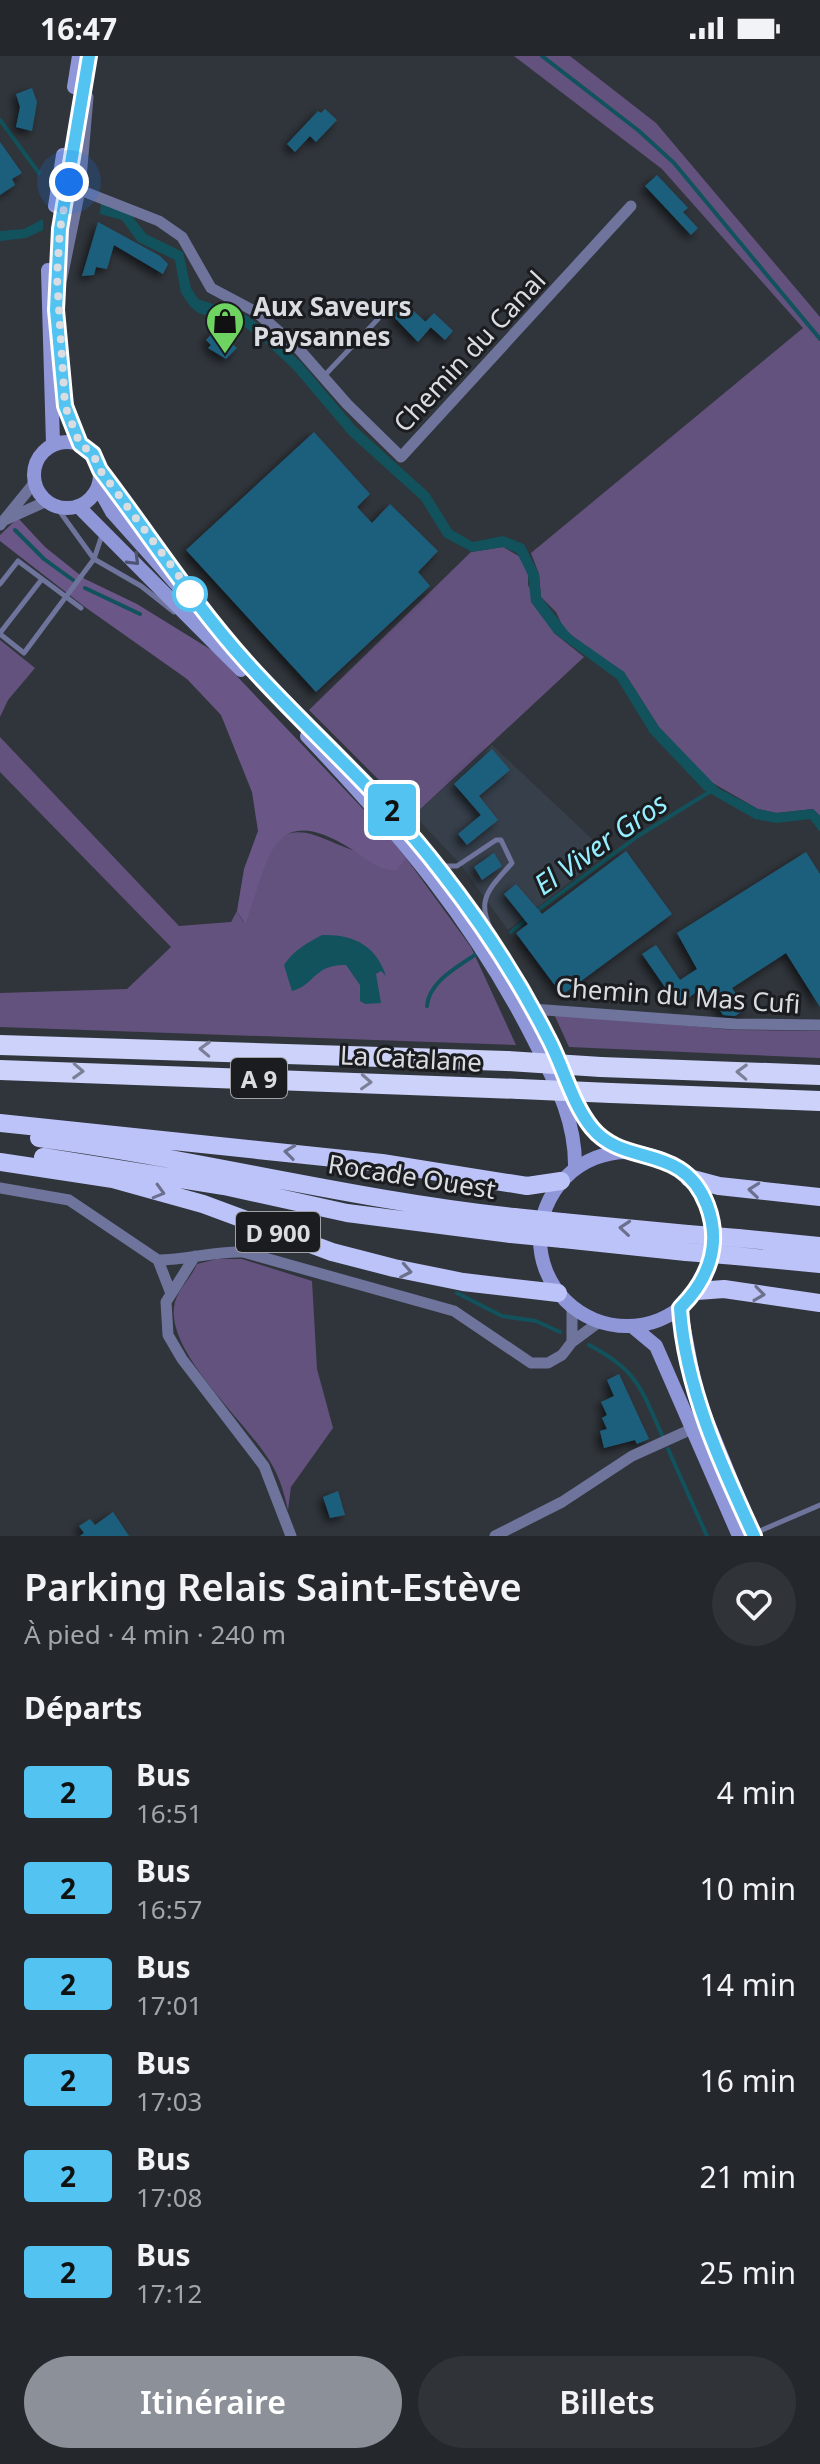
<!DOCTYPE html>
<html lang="fr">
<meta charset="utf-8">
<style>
body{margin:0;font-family:"Noto Sans",sans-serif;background:#303438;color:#f1f3f6;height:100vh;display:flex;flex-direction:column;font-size:30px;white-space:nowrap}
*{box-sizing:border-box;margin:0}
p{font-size:26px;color:#a3a6a9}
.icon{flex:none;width:44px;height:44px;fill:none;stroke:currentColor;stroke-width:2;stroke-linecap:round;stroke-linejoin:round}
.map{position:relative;height:1480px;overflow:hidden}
.details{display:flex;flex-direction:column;background:#24282c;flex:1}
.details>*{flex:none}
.badge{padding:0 16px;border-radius:6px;font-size:28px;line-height:52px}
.you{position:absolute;width:40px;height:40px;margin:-20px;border:6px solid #fff;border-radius:50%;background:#1a73e8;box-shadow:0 0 0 12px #1a73e833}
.map>.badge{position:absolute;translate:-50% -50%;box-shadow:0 0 0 4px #fff}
h2{padding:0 24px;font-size:30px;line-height:72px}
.round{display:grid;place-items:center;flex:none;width:84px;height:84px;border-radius:42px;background:#303438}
.overview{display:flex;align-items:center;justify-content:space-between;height:136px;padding:0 24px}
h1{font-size:38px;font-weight:600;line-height:60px}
.button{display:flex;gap:16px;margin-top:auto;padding:16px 24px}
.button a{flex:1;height:92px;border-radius:48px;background:#8c9099;color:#fff;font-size:32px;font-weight:600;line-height:92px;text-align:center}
.button a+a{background:#303438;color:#f1f3f6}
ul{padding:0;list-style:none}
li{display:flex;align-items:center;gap:24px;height:96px;padding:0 24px}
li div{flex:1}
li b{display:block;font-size:30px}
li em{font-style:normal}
li .badge{min-width:88px;font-weight:700;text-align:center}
.status{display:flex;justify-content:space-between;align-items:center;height:56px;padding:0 40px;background:#24282c;direction:ltr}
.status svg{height:22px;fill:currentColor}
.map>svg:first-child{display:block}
</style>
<div class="status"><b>16:47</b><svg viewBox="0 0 49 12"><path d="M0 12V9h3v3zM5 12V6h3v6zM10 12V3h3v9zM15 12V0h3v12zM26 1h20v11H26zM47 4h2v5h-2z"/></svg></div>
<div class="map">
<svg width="820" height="1480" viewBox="0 0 820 1480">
<defs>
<filter id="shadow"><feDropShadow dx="-4" dy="4" stdDeviation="4" flood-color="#0009"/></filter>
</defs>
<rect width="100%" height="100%" fill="#30353b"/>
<path fill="#363f4a" d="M 492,689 L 607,797 L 508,874 L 460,808 L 414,759 Z"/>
<path fill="#64527e" d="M 514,0 L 570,0 L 656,67 L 820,261 L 820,760 L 813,753 L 776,757 L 758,753 L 711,726 L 659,671 L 624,616 L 581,588 L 563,571 L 556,556 L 541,541 L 539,518 L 531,497 L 803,272 L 662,113 Z
M 503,491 L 522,502 L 528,519 L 528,529 L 554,577 L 584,601 L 414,759 L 309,654 L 471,496 Z
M 0,584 L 35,612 L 8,644 L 0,661 Z
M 0,681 L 179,870 L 231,866 L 237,855 L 244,867 C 256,845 257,819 269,796 C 291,756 327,788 357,795 C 373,799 390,800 406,802 L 471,891 L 516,989 L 0,971 L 0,937 L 127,933 L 171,891 L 0,716 Z
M 554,958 L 735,974 L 820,975 L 820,1002 L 569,991 Z
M 217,1203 L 242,1203 L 312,1225 L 317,1313 L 333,1372 L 291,1431 L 288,1454 C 284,1437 280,1422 271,1407 C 247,1366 168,1299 174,1251 C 176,1234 191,1223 197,1208 Z"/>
<path fill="#6a5788" d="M 18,462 L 45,491 L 85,523 L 137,548 L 213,595 L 386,777 L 406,802 L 396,814 C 378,815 368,803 353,794 C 267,740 269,810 245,868 L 237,855 L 244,813 L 258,775 L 252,736 L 221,659 L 187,623 L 85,551 L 0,485 L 0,479 Z"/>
<path fill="#11525c" d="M 101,147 L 129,156 L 146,178 L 183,196 L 191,232 L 198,243 L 248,260 L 268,276 L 301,306 L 356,371 L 429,437 L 452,474 L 473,486 L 503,480 L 524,488 L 539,518 L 541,541 L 570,578 L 624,616 L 659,671 L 718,732 L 758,753 L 777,757 L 813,753 L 820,760 L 820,776 L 810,763 L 776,767 L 755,763 L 704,734 L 650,677 L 617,623 L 554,577 L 531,546 L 528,519 L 517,497 L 503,491 L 472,496 L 444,481 L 421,444 L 349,379 L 293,313 L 261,283 L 242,269 L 198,257 L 190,250 L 181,237 L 175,204 L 138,186 L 122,164 L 100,158 Z
M 43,163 L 43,174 L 26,182 L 0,185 L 0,175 L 24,173 Z
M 322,879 C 353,878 376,889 386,920 L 381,915 L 376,918 L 381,947 L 365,948 L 360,945 L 360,929 L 346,909 C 314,908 315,929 292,935 L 284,909 C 294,894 307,887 322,879 Z"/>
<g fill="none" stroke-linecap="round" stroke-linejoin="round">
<path stroke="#11525c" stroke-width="4" d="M 542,0 L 639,75 L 674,107 L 820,283
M 0,64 L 39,117
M 15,474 L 44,503 L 73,524
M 85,532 L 140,558
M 534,857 L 638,780 L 711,735
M 511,876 L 527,863
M 427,950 C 429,925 458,911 476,898
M 457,1237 L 502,1260 L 536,1265 L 560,1276
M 589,1289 C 637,1314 641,1332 662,1379
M 668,1393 L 707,1480"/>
</g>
<path fill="#1f5f7d" filter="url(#shadow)" d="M 32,32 L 37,46 L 32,75 L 16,71 L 20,51 L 16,38 Z
M 325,53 L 337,64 L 316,86 L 310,80 L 295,96 L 287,88 L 318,55 L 321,57 Z
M 0,86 L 22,117 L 12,123 L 15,129 L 0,139 Z
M 657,119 L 688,152 L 683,156 L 698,172 L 691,179 L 645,130 Z
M 98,166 L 160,200 L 168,208 L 163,218 L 114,189 L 107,213 L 96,211 L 94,219 L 82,220 Z
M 405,247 L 431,271 L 418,286 L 393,260 Z
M 434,257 L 453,275 L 445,284 L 425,266 Z
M 216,273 L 237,292 L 226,303 L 208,292 L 211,289 L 206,284 Z
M 314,376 L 370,438 L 357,451 L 372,467 L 390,448 L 438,495 L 418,516 L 430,530 L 316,636 L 186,494 Z
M 492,693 L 510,714 L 479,740 L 498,764 L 467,789 L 458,778 L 481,759 L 454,728 Z
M 626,795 L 672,858 L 562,939 L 516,877 L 528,868 L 504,838 L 516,828 L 542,858 Z
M 806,796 L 820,818 L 820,951 L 786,897 L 732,932 L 746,953 L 735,960 L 723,959 L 704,930 L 678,950 L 642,898 L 656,889 L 680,924 L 697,913 L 677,877 Z
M 494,797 L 502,810 L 482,824 L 474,811 Z
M 619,1318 L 649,1383 L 637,1388 L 635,1384 L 604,1392 L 600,1375 L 607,1373 L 602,1362 L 607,1359 L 601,1346 L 614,1340 L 607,1324 Z
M 338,1435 L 345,1459 L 330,1462 L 323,1441 Z
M 113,1456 L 129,1480 L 80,1480 L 84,1477 L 79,1470 L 90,1463 L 95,1469 Z"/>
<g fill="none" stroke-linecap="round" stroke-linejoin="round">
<path stroke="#6f749d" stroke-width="5" d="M 324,320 L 378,263
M 100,414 L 184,527
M 55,449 L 94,503 L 141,530 L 174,556
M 0,528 L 18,505 L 81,552
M 0,577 L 42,523
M 0,578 L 24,597 L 94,503 L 102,479
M 445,810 L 457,810 L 496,784 L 501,784 L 512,807 C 484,838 475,846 497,885
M 755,1477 L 820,1449"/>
<path stroke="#6f749d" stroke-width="11" d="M 80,134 L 159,165 L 182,181 L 211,232 L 256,256 L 297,291 L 347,348 L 401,401 L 631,150
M 62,222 L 80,134 L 88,41
M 7,463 L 47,445
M 0,469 L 35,426
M 532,953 L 735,968 L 820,969
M 0,1132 L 69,1144 L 158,1204 C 187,1204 214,1195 243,1196 L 454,1255 L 531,1307 L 548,1307 L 562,1299 L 572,1286 L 599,1266
M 195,1200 L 166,1246 L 168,1279 L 182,1303 L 264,1410 L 291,1480
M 158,1204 L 170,1235
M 572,1286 L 572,1251
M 495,1480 L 562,1446 L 632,1400 L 694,1372"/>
<path stroke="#9097d8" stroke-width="14" d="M 74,31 L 79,0
M 55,150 L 63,99
M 48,214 L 53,388
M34 419a33 33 0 1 1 66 0a33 33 0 1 1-66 0Z
M 80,388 C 28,265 72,126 89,0
M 98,431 L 112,456 L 248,608 L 373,733 L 443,817 L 516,925 L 591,1072 L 623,1095
M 78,450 L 241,614
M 307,680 C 399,777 474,865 535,986 C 556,1028 576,1065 575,1112
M540 1183a87 87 0 1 1 174 0a87 87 0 1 1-174 0Z
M 680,1252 L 697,1340 L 754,1480
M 632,1270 L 656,1290 L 739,1480"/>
<path stroke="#bcc3f8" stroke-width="18" d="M 0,1067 L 382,1107 L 527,1130 L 561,1125
M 39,1082 C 198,1103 354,1144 514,1161
M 43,1101 L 224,1130 L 347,1157 L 511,1178
M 0,1106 L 113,1123 L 203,1148 L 332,1196 L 394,1212 L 463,1226 L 558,1237
M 689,1122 L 719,1130 L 820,1141
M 562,1166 L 688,1178
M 738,1182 L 820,1190
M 563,1183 L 686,1196
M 736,1200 L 820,1208
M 697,1235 L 724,1233 L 820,1247"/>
<path stroke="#ccd2fa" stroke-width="20" d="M 0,989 L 507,1005
M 601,1011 L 820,1019
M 0,1014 L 519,1033
M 611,1037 L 820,1045"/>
<path stroke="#bcc3f8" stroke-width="18" d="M 514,1161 L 562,1166
M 511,1178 L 563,1183
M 688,1178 L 738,1182
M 686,1196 L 736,1200"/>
<path stroke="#ccd2fa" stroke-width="20" d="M 507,1005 L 601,1011
M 519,1033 L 611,1037"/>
</g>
<defs><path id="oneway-chevron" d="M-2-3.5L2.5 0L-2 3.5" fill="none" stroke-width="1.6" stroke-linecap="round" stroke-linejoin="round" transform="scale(2)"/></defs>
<use stroke="#4f5372" href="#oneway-chevron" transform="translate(134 504) rotate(45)"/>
<g stroke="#7c8097">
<use href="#oneway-chevron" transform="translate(205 993) rotate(-178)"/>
<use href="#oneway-chevron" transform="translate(78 1015) rotate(2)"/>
<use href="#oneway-chevron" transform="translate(742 1016) rotate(-178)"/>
<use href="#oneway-chevron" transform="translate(366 1026) rotate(3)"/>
</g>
<g stroke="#6b708c">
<use href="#oneway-chevron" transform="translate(290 1096) rotate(-173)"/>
<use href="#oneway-chevron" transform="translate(754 1134) rotate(-174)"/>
<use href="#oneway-chevron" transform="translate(159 1136) rotate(16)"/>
<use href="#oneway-chevron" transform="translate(625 1172) rotate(-175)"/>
<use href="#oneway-chevron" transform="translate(406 1215) rotate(11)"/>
<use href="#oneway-chevron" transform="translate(759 1238) rotate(8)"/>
</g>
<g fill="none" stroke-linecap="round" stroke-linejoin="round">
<defs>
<path id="line" d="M 89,0 L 60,173 L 56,254 L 65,350 L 80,388 L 93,398 L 100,414 C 149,478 192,546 246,606 C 311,678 384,740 443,818 C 482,868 518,923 547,980 C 563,1009 571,1046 592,1072 C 625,1112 683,1086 707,1149 C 722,1189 708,1224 680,1252 C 685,1331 721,1409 754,1480"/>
</defs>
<use href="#line" stroke="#fff" stroke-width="18"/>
<use href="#line" stroke="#53c4f1" stroke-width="12"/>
<path stroke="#d9dce0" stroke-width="8" stroke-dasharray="0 14.4" d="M 69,126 L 60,173 L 57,221 L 65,350 L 80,388 L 93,398 L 100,414 L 182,524 L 194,545 L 190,538"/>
</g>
<defs>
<symbol id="shop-pin" viewBox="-11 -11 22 30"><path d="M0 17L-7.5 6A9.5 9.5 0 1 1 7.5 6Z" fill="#6ed360" stroke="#1a1c1f"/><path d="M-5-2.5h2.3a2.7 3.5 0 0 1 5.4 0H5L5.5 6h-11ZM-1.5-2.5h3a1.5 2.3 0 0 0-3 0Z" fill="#111"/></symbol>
</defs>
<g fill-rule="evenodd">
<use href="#shop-pin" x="203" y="243" width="44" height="60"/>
</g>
<circle fill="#fff" stroke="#53c4f1" stroke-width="4" cx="190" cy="538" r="16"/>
<g text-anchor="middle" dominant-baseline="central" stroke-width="6" stroke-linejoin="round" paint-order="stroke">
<g fill="#1a1c1f" stroke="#a0a2a6" stroke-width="2">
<rect x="231" y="1002" width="56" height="40" rx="6"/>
<rect x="236" y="1156" width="84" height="40" rx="6"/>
</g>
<g font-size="24" font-weight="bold" fill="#d9dce0">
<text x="259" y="1022">A 9</text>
<text x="278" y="1176">D 900</text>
</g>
<g font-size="26" font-weight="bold" fill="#d9dce0" stroke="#1a1c1f" text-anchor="start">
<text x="253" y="250">Aux Saveurs<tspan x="253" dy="30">Paysannes</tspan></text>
</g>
<g font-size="26" fill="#d9dce0" stroke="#1a1c1f">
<text transform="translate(469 295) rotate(-47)">Chemin du Canal</text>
<text transform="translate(678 939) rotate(4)">Chemin du Mas Cufi</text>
<text transform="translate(411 1002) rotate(3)">La Catalane</text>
<text transform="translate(412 1120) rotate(9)">Rocade Ouest</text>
</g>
<g font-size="28" font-style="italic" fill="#96efff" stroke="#1a1c1f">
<text transform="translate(600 787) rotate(-35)">El Viver Gros</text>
</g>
</g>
</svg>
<div class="you" style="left:69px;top:126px"></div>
<b class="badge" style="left:392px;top:754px;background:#53c4f1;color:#111">2</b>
</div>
<section class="details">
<div class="overview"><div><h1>Parking Relais Saint-Estève</h1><p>À pied · 4 min · 240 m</p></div><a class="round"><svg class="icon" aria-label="heart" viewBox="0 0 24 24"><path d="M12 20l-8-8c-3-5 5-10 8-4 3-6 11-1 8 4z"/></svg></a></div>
<h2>Départs</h2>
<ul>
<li><span class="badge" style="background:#53c4f1;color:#111">2</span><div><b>Bus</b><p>16:51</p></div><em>4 min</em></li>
<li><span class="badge" style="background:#53c4f1;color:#111">2</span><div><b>Bus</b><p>16:57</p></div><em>10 min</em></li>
<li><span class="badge" style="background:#53c4f1;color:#111">2</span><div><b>Bus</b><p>17:01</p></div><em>14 min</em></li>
<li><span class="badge" style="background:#53c4f1;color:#111">2</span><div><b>Bus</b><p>17:03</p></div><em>16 min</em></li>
<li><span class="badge" style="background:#53c4f1;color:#111">2</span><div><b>Bus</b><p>17:08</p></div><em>21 min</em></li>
<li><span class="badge" style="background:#53c4f1;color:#111">2</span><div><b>Bus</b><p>17:12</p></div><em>25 min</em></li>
</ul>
<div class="button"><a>Itinéraire</a><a>Billets</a></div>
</section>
